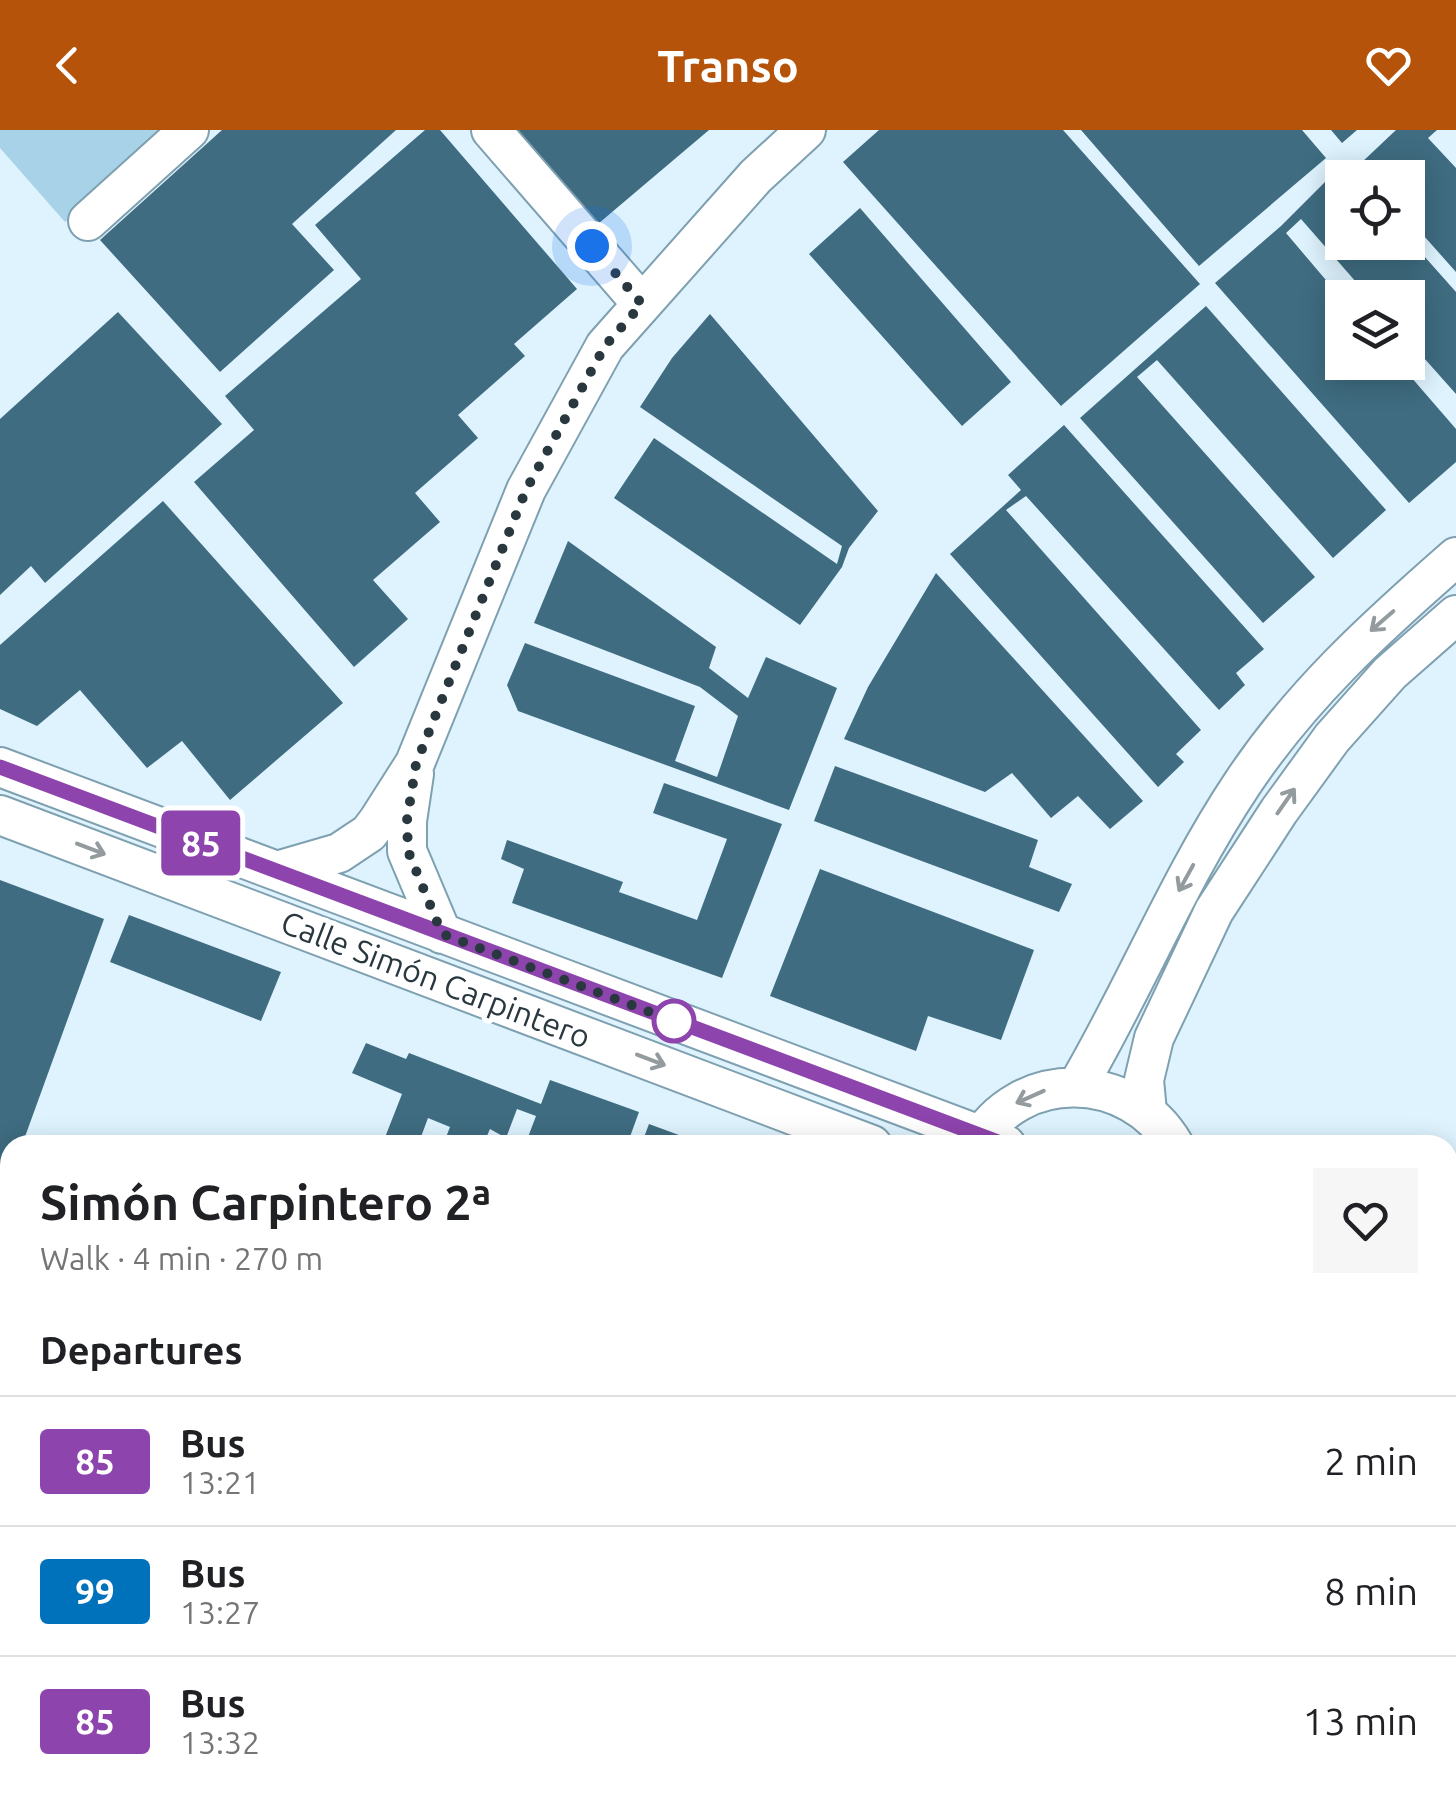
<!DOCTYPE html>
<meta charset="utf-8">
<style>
body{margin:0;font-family:Ubuntu,sans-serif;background:#f6f6f6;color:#202124;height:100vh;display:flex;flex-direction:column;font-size:38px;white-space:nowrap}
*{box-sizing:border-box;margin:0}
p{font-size:32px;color:#757577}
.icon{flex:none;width:55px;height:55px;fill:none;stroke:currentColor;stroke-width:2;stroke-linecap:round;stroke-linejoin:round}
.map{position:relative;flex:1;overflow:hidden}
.sheet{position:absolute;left:0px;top:1005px;width:1458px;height:670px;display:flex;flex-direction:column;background:#fff;border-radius:30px 30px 0 0;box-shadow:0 5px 25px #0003}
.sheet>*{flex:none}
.badge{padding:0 20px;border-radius:8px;font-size:35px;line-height:65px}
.fabs{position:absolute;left:1325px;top:30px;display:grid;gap:20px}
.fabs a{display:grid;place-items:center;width:100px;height:100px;border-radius:0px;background:#fff;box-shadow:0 5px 25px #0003;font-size:50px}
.you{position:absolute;width:50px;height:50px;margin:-25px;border:8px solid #fff;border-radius:50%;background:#1a73e8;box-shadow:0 0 0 15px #1a73e833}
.map>.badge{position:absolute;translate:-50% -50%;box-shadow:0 0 0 5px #fff}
h2{padding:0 40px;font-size:38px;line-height:90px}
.round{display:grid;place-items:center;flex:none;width:105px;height:105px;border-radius:0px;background:#f6f6f6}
.summary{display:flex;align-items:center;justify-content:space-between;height:170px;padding:0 40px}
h1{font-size:48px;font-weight:700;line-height:75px}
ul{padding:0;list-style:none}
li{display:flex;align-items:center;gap:30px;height:130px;padding:0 40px;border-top:2px solid #e0e0e0}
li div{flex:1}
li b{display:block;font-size:38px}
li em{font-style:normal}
li .badge{min-width:110px;font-weight:700;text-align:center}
header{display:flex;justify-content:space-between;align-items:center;height:130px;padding:0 40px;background:#b45309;color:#fff;font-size:45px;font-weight:700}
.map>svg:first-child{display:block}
</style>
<header><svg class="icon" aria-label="back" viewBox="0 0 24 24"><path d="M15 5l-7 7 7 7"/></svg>Transo<svg class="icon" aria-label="heart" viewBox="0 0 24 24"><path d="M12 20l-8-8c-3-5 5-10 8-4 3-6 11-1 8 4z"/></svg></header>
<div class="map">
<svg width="1456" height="1675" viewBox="0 0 1456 1675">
<rect width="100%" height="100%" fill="#def3fe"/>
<path fill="#a7d2e7" d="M 0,0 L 167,0 L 65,92 L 0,18 Z"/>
<path fill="#3f6c81" d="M 222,0 L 396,0 L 292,94 L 334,140 L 220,242 L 100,110 Z
M 425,0 L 440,0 L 577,159 L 514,214 L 525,226 L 458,285 L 478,308 L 415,363 L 440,392 L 373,450 L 408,489 L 354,537 L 194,352 L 254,300 L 225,266 L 361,149 L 315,95 Z
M 510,0 L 709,0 L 592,99 Z
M 879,0 L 1063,0 L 1200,154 L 1061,276 L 843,32 Z
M 1081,0 L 1302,0 L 1326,28 L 1199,136 Z
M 1331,0 L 1357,0 L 1342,13 Z
M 1396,0 L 1437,0 L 1428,8 L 1456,38 L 1456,142 L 1408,88 L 1408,48 L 1372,48 L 1360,34 Z
M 1342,35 L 1353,48 L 1342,48 L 1342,112 L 1408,112 L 1408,108 L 1456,162 L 1456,264 L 1408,210 L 1408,168 L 1370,168 L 1301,89 L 1286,103 L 1342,169 L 1342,232 L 1398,232 L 1456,299 L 1456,332 L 1409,373 L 1215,153 L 1281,96 Z
M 860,78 L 1011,252 L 962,296 L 809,124 Z
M 1206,176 L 1386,380 L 1333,428 L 1157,230 L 1137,247 L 1315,447 L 1263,493 L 1080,288 Z
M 118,182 L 222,294 L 45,453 L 31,436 L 0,465 L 0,289 Z
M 710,184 L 878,381 L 849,418 L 842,437 L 800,495 L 614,368 L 654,308 L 837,434 L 842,416 L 640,277 L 672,228 Z
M 1064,295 L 1264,519 L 1236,543 L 1245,555 L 1219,580 L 1026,366 L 1006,380 L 1201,600 L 1176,624 L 1184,632 L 1158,657 L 950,424 L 1021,360 L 1008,345 Z
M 163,371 L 343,573 L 230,670 L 182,611 L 147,638 L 80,560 L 37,596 L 0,579 L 0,515 Z
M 568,411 L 716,517 L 709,538 L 748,568 L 766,527 L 837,558 L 789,680 L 518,581 L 507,555 L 525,513 L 695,576 L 675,631 L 717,647 L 738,586 L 700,557 L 534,493 Z
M 936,443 L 1143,671 L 1110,699 L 1078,666 L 1051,688 L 1012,643 L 985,662 L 844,609 L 868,557 Z
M 835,636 L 1038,710 L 1029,737 L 1072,754 L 1059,782 L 814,691 Z
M 664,653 L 782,694 L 722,848 L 512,773 L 524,739 L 501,729 L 507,710 L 623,752 L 619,762 L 697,790 L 727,709 L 653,683 Z
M 820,739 L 1034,820 L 1001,910 L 928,886 L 916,921 L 770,866 Z
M 0,750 L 104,789 L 22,1015 L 10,1015 L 10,1047 L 0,1073 Z
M 129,785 L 281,842 L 261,891 L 110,832 Z
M 366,913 L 406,929 L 409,923 L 541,974 L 550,950 L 639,982 L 627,1015 L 525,1015 L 536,986 L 517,979 L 506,1008 L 490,999 L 483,1015 L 443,1015 L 450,997 L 428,988 L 418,1015 L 382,1015 L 402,964 L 352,943 Z
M 649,994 L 706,1015 L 641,1015 Z
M 0,1272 L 10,1276 L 10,1434 L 0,1460 Z
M 1448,1281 L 1456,1283 L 1456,1353 L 1448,1374 Z
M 1456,1421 L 1456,1675 L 1359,1675 L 1363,1665 L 1448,1665 L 1448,1442 Z
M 10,1626 L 10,1665 L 365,1665 L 361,1675 L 0,1675 L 0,1652 Z
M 414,1665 L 772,1665 L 768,1675 L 410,1675 Z
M 909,1665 L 1329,1665 L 1325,1675 L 905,1675 Z"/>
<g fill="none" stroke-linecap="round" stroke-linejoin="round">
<defs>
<path id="minor" d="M 491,0 L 642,174
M 88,91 L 189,0
M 0,637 L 1006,1015
M 414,644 L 407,691 L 407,721 L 442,804
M 0,685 L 872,1015
M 277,741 L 339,723 L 369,703 L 378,691 L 415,633 L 526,360 L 605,216 L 756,46 L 806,0
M 1078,955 C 1136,856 1178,750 1242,654 C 1301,565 1376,497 1456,427
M 1147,982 L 1144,950 L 1154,908 L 1214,781 L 1279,681 L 1332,608 L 1390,543 L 1456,485
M 976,1015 C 1018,937 1131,940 1174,1015
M 1448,1172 L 1456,1169
M 1448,1236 L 1456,1240
M 844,1675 L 848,1665"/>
</defs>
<use href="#minor" stroke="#7ea0b0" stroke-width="42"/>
<use href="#minor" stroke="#fff" stroke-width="38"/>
</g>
<defs><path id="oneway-shaft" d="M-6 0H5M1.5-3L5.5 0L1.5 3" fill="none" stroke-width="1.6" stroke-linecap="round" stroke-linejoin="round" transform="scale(2.5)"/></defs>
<g stroke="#949b9e">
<use href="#oneway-shaft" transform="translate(1382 491) rotate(139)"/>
<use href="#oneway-shaft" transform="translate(1286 671) rotate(-55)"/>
<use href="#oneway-shaft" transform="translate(91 719) rotate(21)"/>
<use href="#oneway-shaft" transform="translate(1186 748) rotate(119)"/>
<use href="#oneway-shaft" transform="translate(651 930) rotate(21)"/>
<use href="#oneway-shaft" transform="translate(1030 967) rotate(156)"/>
</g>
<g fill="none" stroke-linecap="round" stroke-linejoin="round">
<defs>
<path id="line" d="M 0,637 L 1006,1015"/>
</defs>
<use href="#line" stroke="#fff" stroke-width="22"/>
<use href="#line" stroke="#8e44ad" stroke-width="15"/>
<path stroke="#29373e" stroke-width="10" stroke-dasharray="0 18" d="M 592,116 L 642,174 L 605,216 L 526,360 L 416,634 L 407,690 L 408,721 L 442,804 L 674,891"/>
</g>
<circle fill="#fff" stroke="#8e44ad" stroke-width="5" cx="674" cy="891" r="20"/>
<g text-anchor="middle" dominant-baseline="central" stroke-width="10" stroke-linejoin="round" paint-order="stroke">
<g font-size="32" fill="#29373e" stroke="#fff">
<text transform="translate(436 849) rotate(21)">Calle Simón Carpintero</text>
</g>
</g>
</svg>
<div class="fabs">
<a><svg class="icon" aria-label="locate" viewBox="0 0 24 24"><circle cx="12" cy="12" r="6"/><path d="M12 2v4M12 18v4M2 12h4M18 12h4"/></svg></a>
<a><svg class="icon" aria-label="layers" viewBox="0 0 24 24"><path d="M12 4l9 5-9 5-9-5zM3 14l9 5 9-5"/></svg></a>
</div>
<div class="you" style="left:592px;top:116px"></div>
<b class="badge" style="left:201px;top:713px;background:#8e44ad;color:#fff">85</b>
<section class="sheet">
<div class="summary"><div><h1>Simón Carpintero 2ª</h1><p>Walk · 4 min · 270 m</p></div><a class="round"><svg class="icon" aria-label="heart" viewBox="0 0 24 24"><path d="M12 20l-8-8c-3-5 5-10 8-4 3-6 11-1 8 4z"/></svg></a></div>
<h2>Departures</h2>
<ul>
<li><span class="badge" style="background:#8e44ad;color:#fff">85</span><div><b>Bus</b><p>13:21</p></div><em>2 min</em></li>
<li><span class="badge" style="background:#0072bc;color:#fff">99</span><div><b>Bus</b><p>13:27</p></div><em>8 min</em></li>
<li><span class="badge" style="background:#8e44ad;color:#fff">85</span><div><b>Bus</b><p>13:32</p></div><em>13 min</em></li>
</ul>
</section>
</div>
